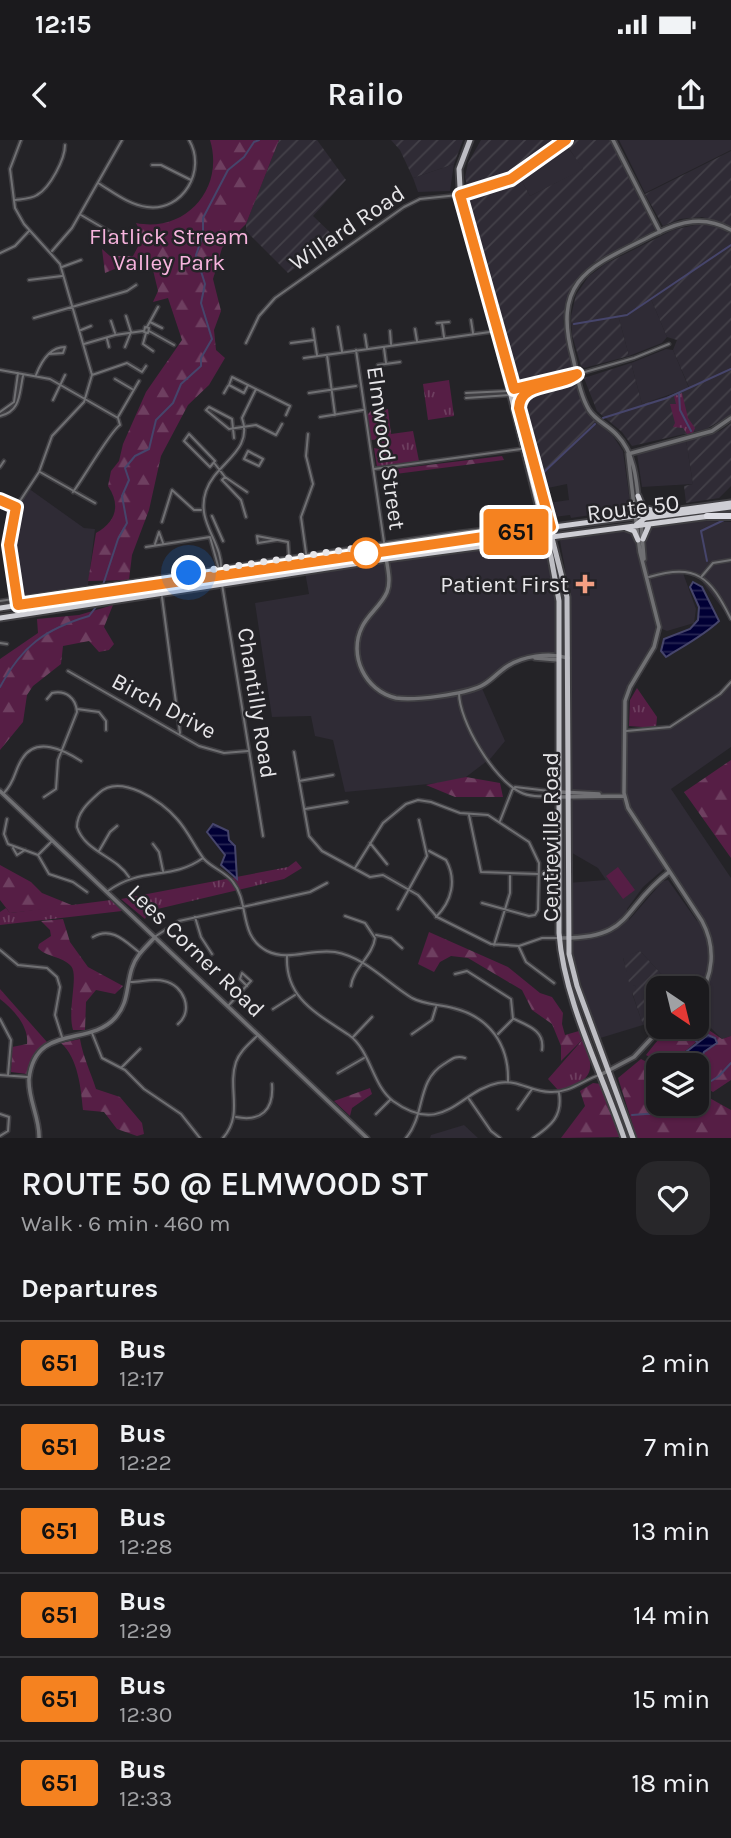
<!DOCTYPE html>
<meta charset="utf-8">
<style>
body{margin:0;font-family:Karla,sans-serif;background:#28272a;color:#f1f3f6;height:100vh;display:flex;flex-direction:column;font-size:26px;white-space:nowrap}
*{box-sizing:border-box;margin:0}
p{font-size:23px;color:#a0a1a4}
.icon{flex:none;width:38px;height:38px;fill:none;stroke:currentColor;stroke-width:2;stroke-linecap:round;stroke-linejoin:round}
.map{position:relative;height:998px;overflow:hidden}
.drawer{display:flex;flex-direction:column;background:#1b1a1d;flex:1}
.drawer>*{flex:none}
.badge{padding:0 14px;border-radius:5px;font-size:24px;line-height:46px}
.needle{width:46px;rotate:145deg}
.fabs{position:absolute;left:646px;top:836px;display:grid;gap:14px}
.fabs a{display:grid;place-items:center;width:63px;height:63px;border-radius:14px;background:#1b1a1d;box-shadow:0 2px 5px #0004,0 0 0 2px #39383b;font-size:35px}
.you{position:absolute;width:35px;height:35px;margin:-18px;border:5px solid #fff;border-radius:50%;background:#1a73e8;box-shadow:0 0 0 10px #1a73e833}
.map>.badge{position:absolute;translate:-50% -50%;box-shadow:0 0 0 4px #fff}
h2{padding:0 21px;font-size:26px;line-height:63px}
.round{display:grid;place-items:center;flex:none;width:74px;height:74px;border-radius:21px;background:#28272a}
.headline{display:flex;align-items:center;justify-content:space-between;height:119px;padding:0 21px}
h1{font-size:33px;font-weight:600;line-height:52px}
ul{padding:0;list-style:none}
li{display:flex;align-items:center;gap:21px;height:84px;padding:0 21px;border-top:2px solid #39383b}
li div{flex:1}
li b{display:block;font-size:26px}
li em{font-style:normal}
li .badge{min-width:77px;font-weight:700;text-align:center}
.status{display:flex;justify-content:space-between;align-items:center;height:49px;padding:0 35px;background:#1b1a1d;direction:ltr}
.status svg{height:19px;fill:currentColor}
header{display:flex;justify-content:space-between;align-items:center;height:91px;padding:0 21px;background:#1b1a1d;font-size:32px;font-weight:600}
.map>svg:first-child{display:block}
</style>
<div class="status"><b>12:15</b><svg viewBox="0 0 49 12"><path d="M0 12V9h3v3zM5 12V6h3v6zM10 12V3h3v9zM15 12V0h3v12zM26 1h20v11H26zM47 4h2v5h-2z"/></svg></div>
<header><svg class="icon" aria-label="back" viewBox="0 0 24 24"><path d="M15 5l-7 7 7 7"/></svg>Railo<svg class="icon" aria-label="share" viewBox="0 0 24 24"><path d="M12 15V3M7 8l5-5 5 5M5 13v7h14v-7"/></svg></header>
<div class="map">
<svg width="731" height="998" viewBox="0 0 731 998">
<defs>
<pattern id="industrial-furrows" width="10" height="10" patternUnits="userSpaceOnUse" patternTransform="scale(1.75)"><rect width="10" height="10" fill="#2f2b35"/><path d="M-1 1l2-2M0 10L10 0M9 11l2-2" fill="none" stroke="#434048"/></pattern>
<pattern id="grass-tufts" width="24" height="20" patternUnits="userSpaceOnUse" patternTransform="scale(1.75)"><rect width="24" height="20" fill="#561e45"/><path d="M3 7l-1-3M5 7V3M7 7l1-3M15 17l-1-3M17 17v-4M19 17l1-3" fill="none" stroke="#6e3f60"/></pattern>
<pattern id="forest-firs" width="22" height="20" patternUnits="userSpaceOnUse" patternTransform="scale(1.75)"><rect width="22" height="20" fill="#561e45"/><path d="M5 1l3.5 6h-7zM16 11l3.5 6h-7z" fill="#6e3f60"/></pattern>
<pattern id="water-rules" width="6" height="5" patternUnits="userSpaceOnUse" patternTransform="scale(1.75)"><rect width="6" height="5" fill="#010035"/><path d="M0 2.5h6" fill="none" stroke="#262552"/></pattern>
</defs>
<rect width="100%" height="100%" fill="#242327"/>
<path fill="#2f2b35" fill-rule="evenodd" d="M 619,0 L 731,0 L 731,10 L 645,53 Z
M 566,5 L 584,29 L 530,56 L 520,38 Z
M 454,24 L 450,51 L 418,52 L 413,38 Z
M 651,159 L 667,197 L 662,203 L 629,216 L 618,175 L 629,173 Z
M 666,209 L 673,210 L 689,248 L 642,264 L 631,223 Z
M 597,282 L 613,296 L 623,311 L 631,369 L 571,378 L 570,375 L 554,377 L 548,363 L 569,360 L 567,344 L 543,349 L 541,332 L 547,330 Z
M 686,300 L 693,344 L 642,347 L 637,314 Z
M 28,348 L 84,388 L 95,389 L 88,445 L 84,448 L 17,458 L 9,405 L 16,367 Z
M 707,381 L 731,382 L 731,480 L 700,439 L 683,433 L 696,469 L 694,483 L 667,491 L 659,488 L 648,517 L 630,547 L 625,590 L 670,587 L 731,542 L 731,607 L 671,649 L 731,738 L 731,896 L 722,899 L 697,874 L 696,849 L 675,849 L 640,811 L 623,818 L 631,846 L 635,845 L 637,851 L 632,853 L 643,885 L 597,899 L 568,798 L 567,743 L 606,740 L 598,728 L 567,710 L 569,451 L 560,401 L 563,398 ZM 666,727 L 700,778 L 697,781 L 668,740 L 663,741 L 629,780 L 627,769 L 643,747 Z
M 546,397 L 560,470 L 560,515 L 527,518 L 510,525 L 481,546 L 505,601 L 491,618 L 466,637 L 450,642 L 345,652 L 333,600 L 315,596 L 311,576 L 272,577 L 255,463 L 309,454 L 305,432 Z
M 464,985 L 478,998 L 430,998 L 431,995 Z"/>
<path fill="url(#industrial-furrows)" d="M 279,0 L 317,0 L 346,40 L 313,76 L 338,100 L 288,133 L 246,91 L 246,84 Z
M 391,0 L 463,0 L 454,24 L 413,38 L 400,10 Z
M 481,0 L 560,0 L 531,23 L 498,41 L 468,50 L 465,37 L 468,23 Z
M 574,0 L 610,0 L 655,90 L 593,123 L 571,148 L 563,181 L 572,229 L 519,241 L 468,61 L 520,38 L 530,56 L 583,29 L 568,7 Z
M 731,11 L 731,86 L 702,77 L 680,79 L 663,86 L 645,54 Z
M 699,84 L 714,85 L 731,94 L 731,275 L 706,289 L 632,306 L 622,292 L 597,271 L 584,238 L 631,223 L 642,264 L 672,255 L 689,247 L 673,210 L 677,200 L 667,197 L 651,159 L 629,173 L 618,175 L 629,216 L 584,228 L 581,226 L 572,195 L 571,176 L 576,155 L 588,137 L 605,124 L 673,90 Z
M 576,241 L 584,265 L 597,282 L 547,330 L 541,332 L 524,260 L 526,254 Z
M 731,283 L 731,346 L 719,358 L 686,363 L 684,346 L 693,344 L 686,300 L 720,291 Z
M 640,811 L 675,849 L 658,849 L 658,875 L 643,885 L 632,852 L 636,850 L 635,845 L 630,847 L 623,817 Z"/>
<path fill="url(#grass-tufts)" d="M 449,240 L 454,276 L 428,280 L 423,244 Z
M 682,253 L 688,278 L 695,288 L 693,293 L 687,294 L 683,288 L 673,287 L 675,283 L 670,264 L 676,264 L 674,256 Z
M 388,269 L 391,294 L 413,291 L 419,321 L 377,327 L 374,308 L 385,310 L 386,313 L 387,307 L 382,307 L 381,299 L 371,300 L 367,275 L 371,271 Z
M 637,548 L 657,577 L 656,588 L 629,586 L 630,560 Z
M 296,721 L 302,728 L 284,739 L 149,771 L 145,779 L 121,759 L 288,727 Z
M 111,760 L 122,771 L 0,785 L 0,772 L 6,768 L 10,773 Z
M 584,898 C 594,929 596,941 558,950 L 548,939 Z"/>
<path fill="url(#forest-firs)" d="M 210,0 L 279,0 L 246,84 L 222,108 L 213,139 L 221,171 L 214,190 L 216,210 L 225,218 L 209,245 L 188,265 L 161,316 L 149,370 L 132,415 L 129,440 L 88,441 L 96,393 C 116,382 121,365 108,346 L 111,331 L 119,321 L 123,304 L 146,252 L 182,200 L 168,158 L 153,162 L 158,151 L 153,130 L 129,123 L 105,133 L 102,109 L 110,116 L 133,116 L 143,97 L 136,83 C 185,93 225,49 210,0 Z
M 502,316 L 504,320 L 380,336 L 387,330 Z
M 113,465 L 104,487 L 114,504 L 109,510 L 99,512 L 89,501 L 63,506 L 61,524 L 33,546 L 27,555 L 23,582 L 0,610 L 0,519 L 38,493 L 37,479 L 79,475 Z
M 731,620 L 731,718 L 684,652 Z
M 466,637 L 500,643 L 503,657 L 455,657 L 426,645 Z
M 0,725 L 31,742 L 42,753 L 74,766 L 10,773 L 0,760 Z
M 63,779 L 70,802 L 88,827 L 123,846 L 115,854 L 96,850 L 86,862 L 85,890 L 73,890 C 67,870 79,835 71,826 C 62,816 46,817 38,808 L 39,804 L 51,796 L 50,790 L 41,781 Z
M 429,792 L 508,827 L 540,853 L 552,857 L 563,873 L 562,884 L 565,895 L 579,891 L 584,898 L 561,921 L 561,906 L 552,884 L 532,870 L 522,850 L 468,818 L 451,816 L 440,822 L 434,832 L 418,824 Z
M 0,849 L 47,902 L 36,913 L 27,934 L 11,932 L 12,907 L 27,904 C 29,886 13,869 0,859 Z
M 697,882 L 722,899 L 731,896 L 731,940 L 713,952 L 697,943 C 697,927 699,911 716,904 L 717,899 C 706,889 695,904 685,911 L 684,921 L 690,926 L 666,926 L 646,915 C 664,892 667,887 696,887 Z
M 80,899 C 83,917 91,933 96,949 L 120,957 L 142,983 L 144,994 L 137,996 L 117,989 L 104,972 L 83,970 C 81,948 78,918 61,903 Z
M 641,919 L 658,928 L 658,964 L 696,964 L 697,951 L 731,970 L 731,998 L 637,998 L 618,938 Z
M 593,943 L 601,944 L 620,997 L 561,998 L 585,966 L 580,951 Z
M 370,948 L 372,954 L 352,968 L 350,976 L 334,961 Z"/>
<path fill="#561e45" d="M 618,727 L 635,750 L 623,759 L 606,736 Z"/>
<path fill="url(#water-rules)" stroke="#46456b" stroke-width="2" d="M 693,442 L 702,447 L 719,481 C 703,496 685,505 666,517 L 661,511 L 664,499 L 690,489 L 698,480 L 699,467 L 690,447 Z
M 213,684 L 228,691 L 229,700 L 235,706 L 237,739 L 221,725 L 225,715 L 207,692 Z
M 708,895 L 715,898 L 717,903 L 704,912 L 698,925 L 690,926 L 682,915 Z"/>
<g fill="none" stroke-linecap="round" stroke-linejoin="round">
<path stroke="#46456b" stroke-width="2" d="M 574,184 L 627,175 L 731,105
M 679,253 L 680,270 L 691,291
M 603,278 L 667,258 L 731,229
M 544,332 L 595,284
M 707,421 L 701,391 L 724,380
M 101,451 L 118,399 L 127,383 L 122,356 L 129,340 L 125,328 L 135,316 L 149,309 L 156,280 L 173,263 L 181,244 L 201,226 L 201,218 L 212,199 L 201,163 L 205,144 L 196,115 L 203,95 L 203,78 L 228,30 L 244,17 L 254,2 L 259,0
M 0,547 C 22,506 45,489 89,476 L 96,467
M 672,887 L 689,893 L 697,902
M 696,956 L 702,955 L 705,945 L 719,936 L 731,923
M 632,975 L 659,973 L 666,964"/>
<defs>
<path id="minor" d="M 152,25 L 161,25 L 191,40
M 98,43 C 113,52 129,65 147,67 C 183,72 207,30 189,0
M 15,60 C 22,59 31,59 37,55 C 50,48 65,19 65,5
M 81,75 L 122,99
M 52,111 L 72,88 L 122,0
M 0,113 L 15,106 L 29,91
M 62,127 L 81,120
M 29,140 L 62,136
M 34,178 L 127,151 L 136,145
M 471,180 L 473,193
M 111,181 L 115,193
M 150,182 L 162,188
M 437,183 L 449,182
M 442,183 L 444,197
M 145,187 L 149,188 L 148,193 L 144,192 Z
M 147,187 L 158,167
M 338,187 L 342,211
M 313,189 L 317,215
M 415,189 L 417,201
M 81,190 L 91,186
M 149,191 L 174,205
M 390,191 L 391,204
M 146,193 L 143,204 L 153,211
M 365,195 L 367,208
M 107,199 L 109,207
M 246,203 L 259,176 L 275,158 L 404,67 L 420,59 L 458,55
M 291,203 L 314,200
M 84,204 L 115,195 L 143,191
M 125,207 L 131,192 L 126,176
M 384,208 L 386,223
M 356,210 L 385,409
M 327,215 L 335,275
M 304,218 L 497,191
M 378,225 L 400,222
M 0,230 L 50,239 L 118,278 L 120,285 C 111,290 83,339 73,352
M 578,234 L 634,218 L 669,204
M 36,235 C 41,222 49,207 65,207 L 63,213 L 49,214
M 92,235 L 127,223 L 142,232 L 146,226
M 115,239 L 132,249
M 248,245 L 244,253 L 229,245 L 232,237 L 290,266 L 286,275
M 224,253 L 228,246
M 309,253 L 356,246
M 466,253 L 508,251
M 466,258 L 510,255
M 53,260 L 65,235
M 207,269 L 209,267 L 232,279 L 234,298
M 206,270 L 229,289 L 256,285 L 276,295 L 282,284
M 0,272 L 14,262 L 18,233
M 0,276 C 21,271 19,254 23,236
M 118,277 L 139,241
M 320,277 L 363,270
M 189,294 L 215,321 L 210,327 L 184,301 Z
M 248,311 L 263,319 L 259,326 L 244,319 Z
M 215,324 L 225,337 L 247,352
M 0,327 L 4,321
M 374,329 L 521,309
M 40,332 L 95,363
M 225,337 L 222,340 L 241,360 L 246,377
M 0,360 L 15,367
M 212,376 L 223,401
M 162,382 L 172,350 L 194,370 L 201,370
M 277,400 L 258,403 L 257,396 L 288,402 L 289,417
M 155,404 L 159,392 L 163,403
M 146,407 L 210,397 L 220,433
M 307,420 L 301,377 L 313,344 L 306,316 L 308,294
M 221,432 C 224,402 195,383 206,351 C 215,323 254,312 242,278 L 256,249
M 702,436 L 713,423 L 731,420
M 649,437 C 697,423 710,437 731,479
M 221,438 L 263,696
M 54,453 L 56,469
M 162,457 L 180,593
M 0,461 L 459,392 L 509,386 L 517,391
M 18,465 L 9,405 L 16,367 L 39,332 L 52,296 L 84,262 L 92,235 L 60,124 L 24,84 L 15,68 L 10,29 L 21,0
M 0,503 L 7,504
M 68,531 L 199,606 L 224,613 L 248,611
M 459,553 C 459,581 494,640 520,652 C 531,658 546,656 558,656
M 77,569 L 99,572 L 106,581 L 106,590
M 626,591 L 670,587 L 720,554 L 731,542
M 294,612 L 309,696 L 322,711 L 370,737 L 383,735 L 418,755 L 437,777 L 491,804 L 519,806 L 542,798 L 559,798
M 299,641 L 333,635
M 515,647 L 558,652
M 4,653 C 16,640 14,631 22,619 C 36,596 64,610 81,621
M 44,657 L 56,649 L 58,620 L 77,572 C 76,558 66,550 52,553 L 47,559
M 305,669 L 347,662
M 469,675 L 481,732 L 538,734
M 7,679 L 4,694 L 8,704 L 38,715 L 49,734 L 73,742 L 87,752
M 500,681 L 513,648
M 370,703 L 387,724
M 153,704 L 159,712 L 163,731
M 13,708 L 17,715 L 25,710
M 99,711 L 110,692 L 117,686
M 429,711 L 446,720 C 457,740 452,761 436,777
M 39,714 L 52,701
M 355,728 L 383,683 L 406,664 L 418,660 L 431,662 L 460,673 L 488,675 L 529,702 L 539,723 L 538,770 L 535,775 L 529,776 L 482,763
M 129,737 C 116,716 85,712 77,687 C 77,672 89,662 99,653 C 120,633 162,661 177,679 C 188,691 194,706 204,719 C 212,728 226,732 233,742 C 250,763 238,796 267,811 C 289,822 312,808 335,812 C 365,817 387,843 412,858 C 425,865 439,864 453,868 C 490,877 509,905 508,941
M 108,751 C 142,726 171,741 203,718
M 398,769 L 427,716 L 419,680
M 345,776 L 365,783 L 375,798 C 373,816 353,828 351,846
M 195,777 L 201,797 L 212,814
M 376,795 L 391,798 L 402,808
M 156,796 L 179,781 L 310,752 L 327,743
M 93,797 C 111,786 125,801 139,812
M 494,805 L 510,753 L 510,736
M 519,807 L 526,822 L 554,843
M 0,810 L 18,825 L 47,828 L 57,837 L 60,847 L 55,875 L 62,897
M 287,816 C 285,859 318,874 349,895 C 371,911 372,945 393,961 C 444,998 460,950 498,943 C 518,939 531,952 550,952 C 569,953 582,941 599,935
M 455,834 L 467,831 L 511,859 L 513,879 L 498,894
M 131,842 C 141,842 154,838 164,841 C 184,845 194,871 178,884
M 228,866 L 250,842 L 251,841 L 242,833 L 240,839 L 247,846
M 273,869 L 295,855
M 0,879 L 11,900 L 8,935
M 514,879 C 529,886 545,891 542,910
M 92,893 L 102,918 L 125,930 L 144,949 L 181,974 L 200,998
M 412,894 L 432,880 L 436,867
M 353,897 L 372,877
M 121,928 L 140,909
M 338,933 L 364,918
M 0,935 L 28,937
M 469,959 L 491,991 L 500,998
M 518,969 L 532,949
M 0,974 L 9,977 L 8,991 L 0,996
M 376,974 L 390,960
M 236,977 C 261,982 274,970 272,944
M 223,998 C 244,974 227,949 236,922 C 240,911 249,904 257,896
M 406,998 C 426,974 416,941 444,924 C 452,919 456,915 465,918
M 533,998 C 551,986 563,976 559,953"/>
<path id="tertiary" d="M 613,0 L 660,92
M 512,250 L 577,234
M 513,255 L 577,234
M 628,314 L 634,366
M 628,314 L 712,291 L 731,278
M 635,374 L 640,412 L 659,487 L 654,507 L 630,547 L 625,561 L 624,653 L 628,668 L 702,781 C 716,807 714,836 696,860
M 640,376 C 637,349 637,315 617,295 C 608,285 596,281 589,270 C 580,255 577,235 573,218 C 551,137 592,126 655,94 C 681,81 704,75 731,90
M 641,383 L 644,419
M 385,410 C 386,423 392,440 387,452 C 381,466 368,474 362,487 C 348,515 365,551 396,558 C 415,561 464,554 481,546 C 490,542 497,533 506,527 C 522,516 549,512 568,518
M 535,518 L 559,520
M 0,651 L 367,998
M 560,652 L 599,654
M 560,657 L 624,656
M 560,798 C 634,799 620,769 669,732
M 602,934 L 634,917 L 662,887
M 39,998 C 40,978 28,960 29,939 C 35,883 89,907 115,878 C 129,863 126,846 132,828 C 136,815 146,807 155,797"/>
<path id="secondary" d="M 460,55 C 499,51 537,27 566,0"/>
<path id="primary" d="M 470,0 L 459,29 L 461,65 L 519,268 L 567,457 L 569,814 L 577,846 L 633,998
M 501,215 L 551,417 L 559,461 L 559,793 C 564,861 602,933 624,998
M 519,264 L 521,256 L 526,251
M 545,734 L 554,733 L 558,726"/>
<path id="trunk" d="M 638,356 L 643,368 L 655,371
M 627,376 L 632,372 L 633,364
M 636,385 L 645,378 L 731,367
M 626,388 L 634,391 L 638,400
M 643,399 L 649,385
M 0,468 L 385,410 L 731,363
M 0,478 L 386,419 L 710,376"/>
<path id="motorway" d="M 707,376 L 731,376"/>
</defs>
<use href="#minor" stroke="#3f3e42" stroke-width="5"/>
<use href="#tertiary" stroke="#3f3e42" stroke-width="7"/>
<use href="#secondary" stroke="#3f3e42" stroke-width="8"/>
<use href="#primary" stroke="#3f3e42" stroke-width="9"/>
<use href="#trunk" stroke="#3f3e42" stroke-width="9"/>
<use href="#motorway" stroke="#3f3e42" stroke-width="10"/>
<use href="#minor" stroke="#707073" stroke-width="2"/>
<use href="#tertiary" stroke="#707073" stroke-width="3.5"/>
<use href="#secondary" stroke="#9c9ca0" stroke-width="4.5"/>
<use href="#primary" stroke="#bebec4" stroke-width="5"/>
<use href="#trunk" stroke="#ceced4" stroke-width="5"/>
<use href="#motorway" stroke="#dddde4" stroke-width="6"/>
</g>
<g fill="none" stroke-linecap="round" stroke-linejoin="round">
<defs>
<path id="line" d="M 0,360 L 16,367 L 9,405 L 18,465 L 551,387 L 519,268 C 520,241 560,248 577,234 L 514,249 L 460,55 L 511,39 L 566,0"/>
</defs>
<use href="#line" stroke="#fff" stroke-width="16"/>
<use href="#line" stroke="#f58220" stroke-width="10"/>
<path stroke="#e7e6e9" stroke-width="7" stroke-dasharray="0 12.6" d="M 189,433 L 363,407 L 366,413"/>
</g>
<circle fill="#fff" stroke="#f58220" stroke-width="3.5" cx="366" cy="413" r="14"/>
<path fill="#f39f83" stroke="#242327" stroke-width="2.5" d="M581.5 433.5h7v7h7v7h-7v7h-7v-7h-7v-7h7z"/>
<g text-anchor="middle" dominant-baseline="central" stroke-width="5" stroke-linejoin="round" paint-order="stroke">
<g font-size="23" fill="#e7e6e9" stroke="#242327">
<text transform="translate(347 88) rotate(-34)">Willard Road</text>
<text transform="translate(386 308) rotate(82)">Elmwood Street</text>
<text transform="translate(633 368) rotate(-7)">Route 50</text>
<text transform="translate(257 563) rotate(81)">Chantilly Road</text>
<text transform="translate(164 566) rotate(28)">Birch Drive</text>
<text transform="translate(550 697) rotate(-90)">Centreville Road</text>
<text transform="translate(196 811) rotate(44)">Lees Corner Road</text>
</g>
<g font-size="23" fill="#f8b4de" stroke="#242327">
<text x="169" y="96">Flatlick Stream<tspan x="169" dy="26">Valley Park</tspan></text>
</g>
<g font-size="23" fill="#e7e6e9" stroke="#242327" text-anchor="end">
<text x="569" y="444">Patient First</text>
</g>
</g>
</svg>
<div class="fabs">
<a><svg class="needle" viewBox="-14 -14 28 28"><path d="M0-13l5 13h-10z" fill="#e53935"/><path d="M0 13l5-13h-10z" fill="#a0a1a4"/></svg></a>
<a><svg class="icon" aria-label="layers" viewBox="0 0 24 24"><path d="M12 4l9 5-9 5-9-5zM3 14l9 5 9-5"/></svg></a>
</div>
<div class="you" style="left:189px;top:433px"></div>
<b class="badge" style="left:516px;top:392px;background:#f58220;color:#111">651</b>
</div>
<section class="drawer">
<div class="headline"><div><h1>ROUTE 50 @ ELMWOOD ST</h1><p>Walk · 6 min · 460 m</p></div><a class="round"><svg class="icon" aria-label="heart" viewBox="0 0 24 24"><path d="M12 20l-8-8c-3-5 5-10 8-4 3-6 11-1 8 4z"/></svg></a></div>
<h2>Departures</h2>
<ul>
<li><span class="badge" style="background:#f58220;color:#111">651</span><div><b>Bus</b><p>12:17</p></div><em>2 min</em></li>
<li><span class="badge" style="background:#f58220;color:#111">651</span><div><b>Bus</b><p>12:22</p></div><em>7 min</em></li>
<li><span class="badge" style="background:#f58220;color:#111">651</span><div><b>Bus</b><p>12:28</p></div><em>13 min</em></li>
<li><span class="badge" style="background:#f58220;color:#111">651</span><div><b>Bus</b><p>12:29</p></div><em>14 min</em></li>
<li><span class="badge" style="background:#f58220;color:#111">651</span><div><b>Bus</b><p>12:30</p></div><em>15 min</em></li>
<li><span class="badge" style="background:#f58220;color:#111">651</span><div><b>Bus</b><p>12:33</p></div><em>18 min</em></li>
</ul>
</section>
